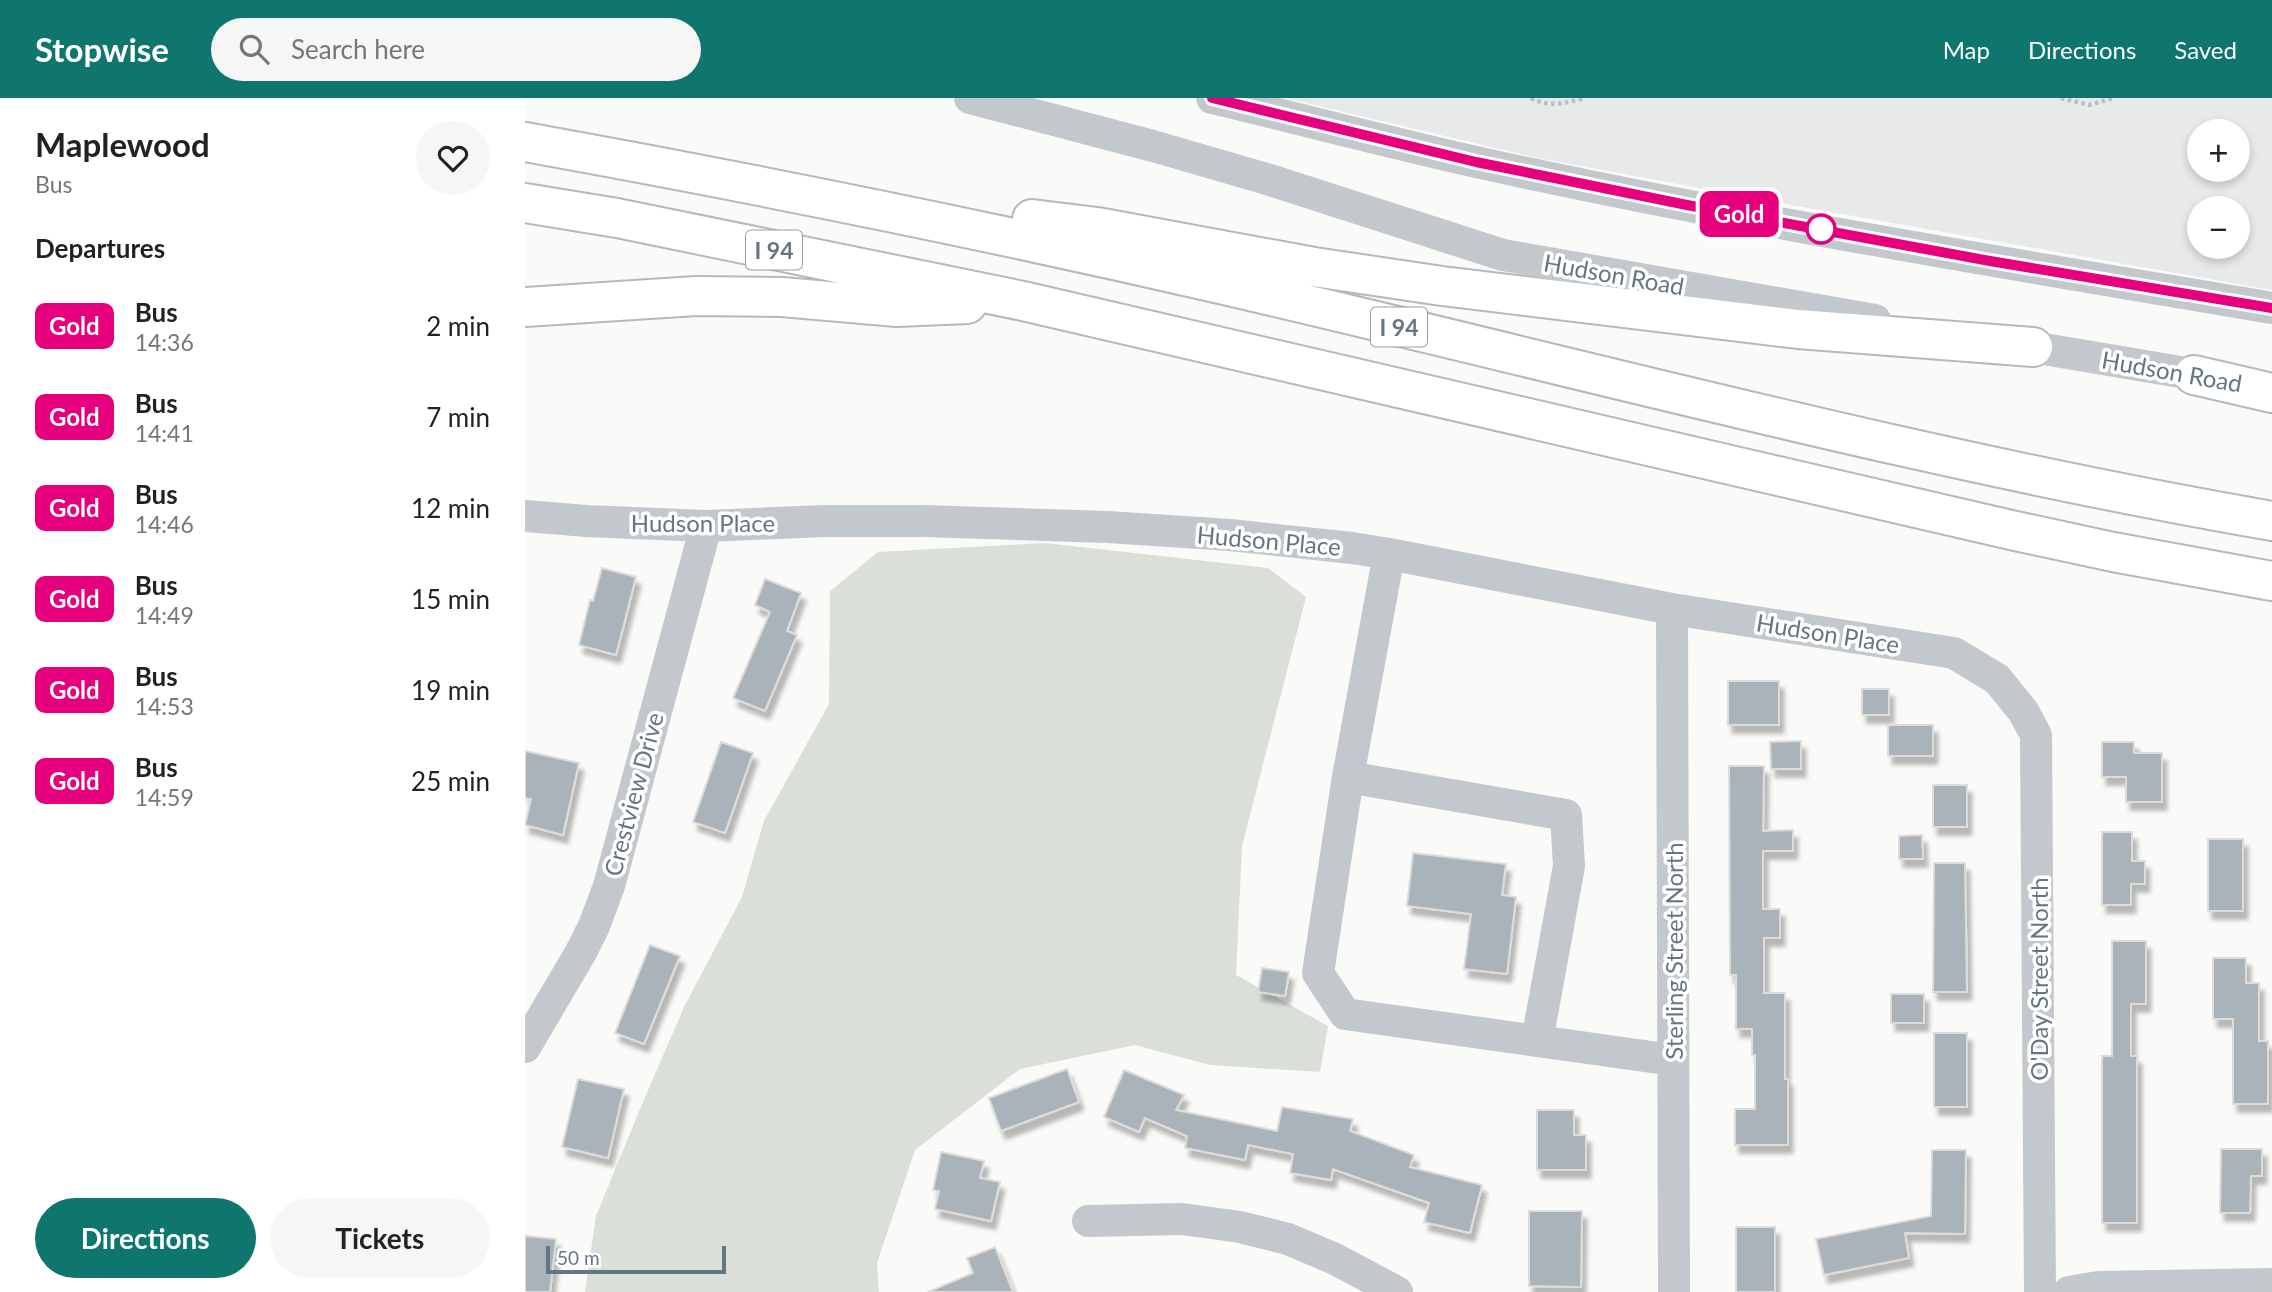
<!DOCTYPE html>
<meta charset="utf-8">
<style>
body{margin:0;font-family:Lato,sans-serif;background:#f6f6f6;color:#222;height:100vh;display:flex;flex-direction:column;font-size:26px;white-space:nowrap}
*{box-sizing:border-box;margin:0}
p{font-size:23px;color:#767676}
.icon{flex:none;width:38px;height:38px;fill:none;stroke:currentColor;stroke-width:2;stroke-linecap:round;stroke-linejoin:round}
.map{position:relative;flex:1;overflow:hidden}
.sheet{display:flex;flex-direction:column;background:#fff;width:525px}
.sheet>*{flex:none}
.badge{padding:0 14px;border-radius:10px;font-size:24px;line-height:46px}
.fabs{position:absolute;left:1662px;top:21px;display:grid;gap:14px}
.fabs a{display:grid;place-items:center;width:63px;height:63px;border-radius:50%;background:#fff;box-shadow:0 4px 10px #0003;font-size:35px}
.scale{position:absolute;left:21px;bottom:18px;width:180px;box-sizing:border-box;padding-left:7px;border:4px solid #657683;border-top:0;font-size:19px;line-height:24px;white-space:nowrap;color:#657683;-webkit-text-stroke:5px #fff;paint-order:stroke}
.map>.badge{position:absolute;translate:-50% -50%;box-shadow:0 0 0 4px #fff}
h2{padding:0 35px;font-size:26px;line-height:63px}
.round{display:grid;place-items:center;flex:none;width:74px;height:74px;border-radius:37px;background:#f6f6f6}
.headline{display:flex;align-items:center;justify-content:space-between;height:119px;padding:0 35px}
h1{font-size:33px;font-weight:700;line-height:52px}
.button{display:flex;gap:14px;margin-top:auto;padding:14px 35px}
.button a{flex:1;height:80px;border-radius:42px;background:#0f766e;color:#fff;font-size:28px;font-weight:700;line-height:80px;text-align:center}
.button a+a{background:#f6f6f6;color:#222}
ul{padding:0;list-style:none}
li{display:flex;align-items:center;gap:21px;height:91px;padding:0 35px}
li div{flex:1}
li b{display:block;font-size:26px}
li em{font-style:normal}
li .badge{min-width:77px;font-weight:700;text-align:center}
header{display:flex;align-items:center;gap:42px;box-sizing:border-box;height:98px;padding:0 35px;background:#0f766e;color:#fff}
header strong{font-size:33px}
nav{display:flex;gap:38px;margin-inline-start:auto;font-size:24px}
.search{width:490px;height:63px;background:#f6f6f6;display:flex;align-items:center;gap:18px;box-sizing:border-box;padding:0 24px;border-radius:38px;color:#767676;font-size:26px}
main{display:flex;flex:1;min-height:0}
.map>svg:first-child{display:block}
</style>
<header>
<strong>Stopwise</strong>
<div class="search"><svg class="icon" aria-label="search" viewBox="0 0 24 24"><circle cx="10" cy="10" r="6"/><path d="M15 15l6 6"/></svg>Search here</div>
<nav><a>Map</a><a>Directions</a><a>Saved</a></nav>
</header>
<main>
<section class="sheet">
<div class="headline"><div><h1>Maplewood</h1><p>Bus</p></div><a class="round"><svg class="icon" aria-label="heart" viewBox="0 0 24 24"><path d="M12 20l-8-8c-3-5 5-10 8-4 3-6 11-1 8 4z"/></svg></a></div>
<h2>Departures</h2>
<ul>
<li><span class="badge" style="background:#e6007e;color:#fff">Gold</span><div><b>Bus</b><p>14:36</p></div><em>2 min</em></li>
<li><span class="badge" style="background:#e6007e;color:#fff">Gold</span><div><b>Bus</b><p>14:41</p></div><em>7 min</em></li>
<li><span class="badge" style="background:#e6007e;color:#fff">Gold</span><div><b>Bus</b><p>14:46</p></div><em>12 min</em></li>
<li><span class="badge" style="background:#e6007e;color:#fff">Gold</span><div><b>Bus</b><p>14:49</p></div><em>15 min</em></li>
<li><span class="badge" style="background:#e6007e;color:#fff">Gold</span><div><b>Bus</b><p>14:53</p></div><em>19 min</em></li>
<li><span class="badge" style="background:#e6007e;color:#fff">Gold</span><div><b>Bus</b><p>14:59</p></div><em>25 min</em></li>
</ul>
<div class="button"><a>Directions</a><a>Tickets</a></div>
</section>
<div class="map">
<svg width="1747" height="1194" viewBox="0 0 1747 1194">
<defs>
<filter id="shadow"><feDropShadow dx="4.5" dy="8" stdDeviation="2" flood-color="#0004"/></filter>
</defs>
<rect width="100%" height="100%" fill="#fafaf8"/>
<path fill="#e8e9e9" fill-rule="evenodd" d="M 760,0 L 1747,0 L 1747,192 L 1255,105 L 1013,60 ZM 1675,33 L 1713,33 L 1713,72 L 1675,72 ZM 1675,110 L 1713,110 L 1713,149 L 1675,149 Z"/>
<path fill="#dadfd7" d="M 520,445 L 743,470 L 781,499 L 717,748 L 711,877 L 803,928 L 795,974 L 685,967 L 610,947 L 495,971 L 390,1052 L 352,1165 L 354,1194 L 60,1194 L 71,1118 L 115,1011 L 159,909 L 217,799 L 239,723 L 304,606 L 305,493 L 353,454 Z"/>
<path fill="#aab3b9" stroke="#dcdcda" stroke-width="2" filter="url(#shadow)" d="M 77,470 L 111,479 L 91,557 L 54,547 L 65,502 L 68,503 Z
M 240,481 L 276,495 L 262,533 L 272,537 L 240,613 L 208,600 L 245,514 L 230,507 Z
M 1203,583 L 1254,583 L 1254,627 L 1203,627 Z
M 1337,591 L 1364,591 L 1364,617 L 1337,617 Z
M 1363,627 L 1408,627 L 1408,658 L 1363,658 Z
M 1276,643 L 1276,671 L 1246,671 L 1245,644 Z
M 196,644 L 228,655 L 200,735 L 168,724 Z
M 1577,644 L 1609,644 L 1609,655 L 1637,655 L 1637,704 L 1601,704 L 1601,679 L 1577,679 Z
M 0,653 L 54,665 L 38,737 L 0,727 L 6,701 L 0,700 Z
M 1204,668 L 1239,668 L 1238,733 L 1268,732 L 1268,753 L 1238,753 L 1238,811 L 1255,811 L 1255,840 L 1239,840 L 1239,895 L 1260,895 L 1260,981 L 1263,981 L 1263,1047 L 1210,1047 L 1210,1011 L 1230,1011 L 1230,957 L 1227,957 L 1227,931 L 1211,931 L 1211,877 L 1205,877 Z
M 1408,687 L 1442,687 L 1442,729 L 1408,729 Z
M 1577,734 L 1607,734 L 1607,763 L 1620,763 L 1620,786 L 1606,786 L 1606,807 L 1577,807 Z
M 1397,737 L 1398,761 L 1374,761 L 1374,738 Z
M 1683,741 L 1718,741 L 1718,813 L 1683,813 Z
M 888,755 L 981,766 L 977,797 L 991,799 L 982,876 L 939,871 L 946,816 L 882,808 Z
M 1409,765 L 1440,765 L 1442,894 L 1408,894 Z
M 1587,843 L 1621,843 L 1621,906 L 1606,906 L 1606,958 L 1612,958 L 1612,1125 L 1577,1125 L 1577,958 L 1587,958 Z
M 125,847 L 155,858 L 119,946 L 90,935 Z
M 1688,860 L 1721,860 L 1721,885 L 1734,885 L 1734,943 L 1743,943 L 1743,1006 L 1708,1006 L 1708,921 L 1688,921 Z
M 737,870 L 764,874 L 760,898 L 733,894 Z
M 1366,896 L 1399,896 L 1399,925 L 1366,925 Z
M 1409,935 L 1442,935 L 1442,1009 L 1409,1009 Z
M 542,971 L 554,1004 L 476,1033 L 464,1000 Z
M 599,972 L 659,997 L 651,1012 L 752,1033 L 757,1009 L 828,1021 L 825,1033 L 889,1057 L 885,1069 L 957,1087 L 945,1135 L 899,1124 L 904,1105 L 808,1071 L 806,1082 L 765,1075 L 768,1056 L 723,1047 L 720,1062 L 660,1050 L 662,1038 L 620,1020 L 614,1034 L 579,1019 Z
M 53,981 L 99,991 L 83,1060 L 37,1049 Z
M 1012,1012 L 1049,1012 L 1049,1037 L 1061,1037 L 1061,1072 L 1012,1072 Z
M 1696,1051 L 1737,1051 L 1737,1078 L 1726,1078 L 1725,1115 L 1695,1115 Z
M 1407,1052 L 1441,1052 L 1440,1136 L 1380,1135 L 1384,1160 L 1299,1177 L 1291,1141 L 1406,1118 Z
M 416,1054 L 459,1063 L 455,1080 L 475,1084 L 466,1123 L 410,1111 L 414,1093 L 408,1092 Z
M 1004,1113 L 1057,1113 L 1056,1189 L 1004,1188 Z
M 1211,1129 L 1250,1129 L 1250,1194 L 1211,1194 Z
M 0,1138 L 31,1141 L 25,1194 L 0,1194 Z
M 470,1149 L 488,1194 L 403,1194 L 448,1175 L 442,1160 Z"/>
<g fill="none" stroke-linecap="round" stroke-linejoin="round">
<defs>
<path id="highway" d="M 0,44 C 233,86 465,133 695,186 C 1045,267 1393,362 1747,423
M 0,105 L 92,120 L 498,203 L 1486,432 L 1588,454 L 1747,483
M 507,121 L 572,129 L 789,169 L 917,188 L 1273,231 L 1508,249
M 0,209 L 171,198 L 257,199 L 372,209 L 442,206
M 1669,277 L 1747,295"/>
</defs>
<use href="#highway" stroke="#b4b9bd" stroke-width="42"/>
<path stroke="#bbbfc2" stroke-width="4.5" stroke-dasharray="3.5 3.5" stroke-linecap="butt" d="M 1006,0 C 1024,10 1041,5 1060,0
M 1536,0 L 1564,7 L 1589,0"/>
<path stroke="#c3c8cc" stroke-width="32" d="M 445,0 L 628,48 L 745,82 L 978,157 L 1350,222
M 687,0 C 775,21 862,44 951,64 C 1214,122 1481,165 1747,210
M 1483,245 L 1691,280
M 0,418 L 61,423 L 181,428 L 299,423 L 397,423 L 583,429 L 705,437 L 827,450 L 864,456 L 1147,511 L 1429,555 L 1472,581 L 1498,613 L 1511,637 L 1515,1194
M 864,456 L 823,679 L 793,875 L 820,916 L 1148,962
M 1147,511 L 1149,1194
M 823,679 L 1041,717 L 1044,768 L 1012,943
M 0,949 L 56,854 L 69,828 L 84,788 L 181,428
M 563,1123 L 657,1121 L 715,1129 L 763,1141 L 810,1161 L 872,1194
M 1544,1194 L 1573,1189 L 1747,1186"/>
<use href="#highway" stroke="#fff" stroke-width="38"/>
</g>
<g fill="none" stroke-linecap="round" stroke-linejoin="round">
<defs>
<path id="line" d="M 687,0 L 951,64 L 1162,107 L 1465,163 L 1747,210"/>
</defs>
<use href="#line" stroke="#fff" stroke-width="16"/>
<use href="#line" stroke="#e6007e" stroke-width="10"/>
</g>
<circle fill="#fff" stroke="#e6007e" stroke-width="3.5" cx="1296" cy="131" r="14"/>
<g text-anchor="middle" dominant-baseline="central" stroke-width="7" stroke-linejoin="round" paint-order="stroke">
<g fill="#fff" stroke="#939fa8" stroke-width="2">
<rect x="221" y="132.5" width="56" height="39" rx="5"/>
<rect x="846" y="209.5" width="56" height="39" rx="5"/>
</g>
<g font-size="23" font-weight="bold" fill="#657683">
<text x="249" y="152">I 94</text>
<text x="874" y="229">I 94</text>
</g>
<g font-size="24" fill="#657683" stroke="#fff">
<text transform="translate(1089 176) rotate(10)">Hudson Road</text>
<text transform="translate(1647 273) rotate(10)">Hudson Road</text>
<text x="178" y="424">Hudson Place</text>
<text transform="translate(744 442) rotate(5)">Hudson Place</text>
<text transform="translate(1303 535) rotate(9)">Hudson Place</text>
<text transform="translate(108 696) rotate(-75)">Crestview Drive</text>
<text transform="translate(1148 853) rotate(-90)">Sterling Street North</text>
<text transform="translate(1513 881) rotate(-90)">O'Day Street North</text>
</g>
</g>
</svg>
<div class="fabs">
<a>+</a>
<a>−</a>
</div>
<div class="scale">50 m</div>
<b class="badge" style="left:1214px;top:116px;background:#e6007e;color:#fff">Gold</b>
</div>
</main>
